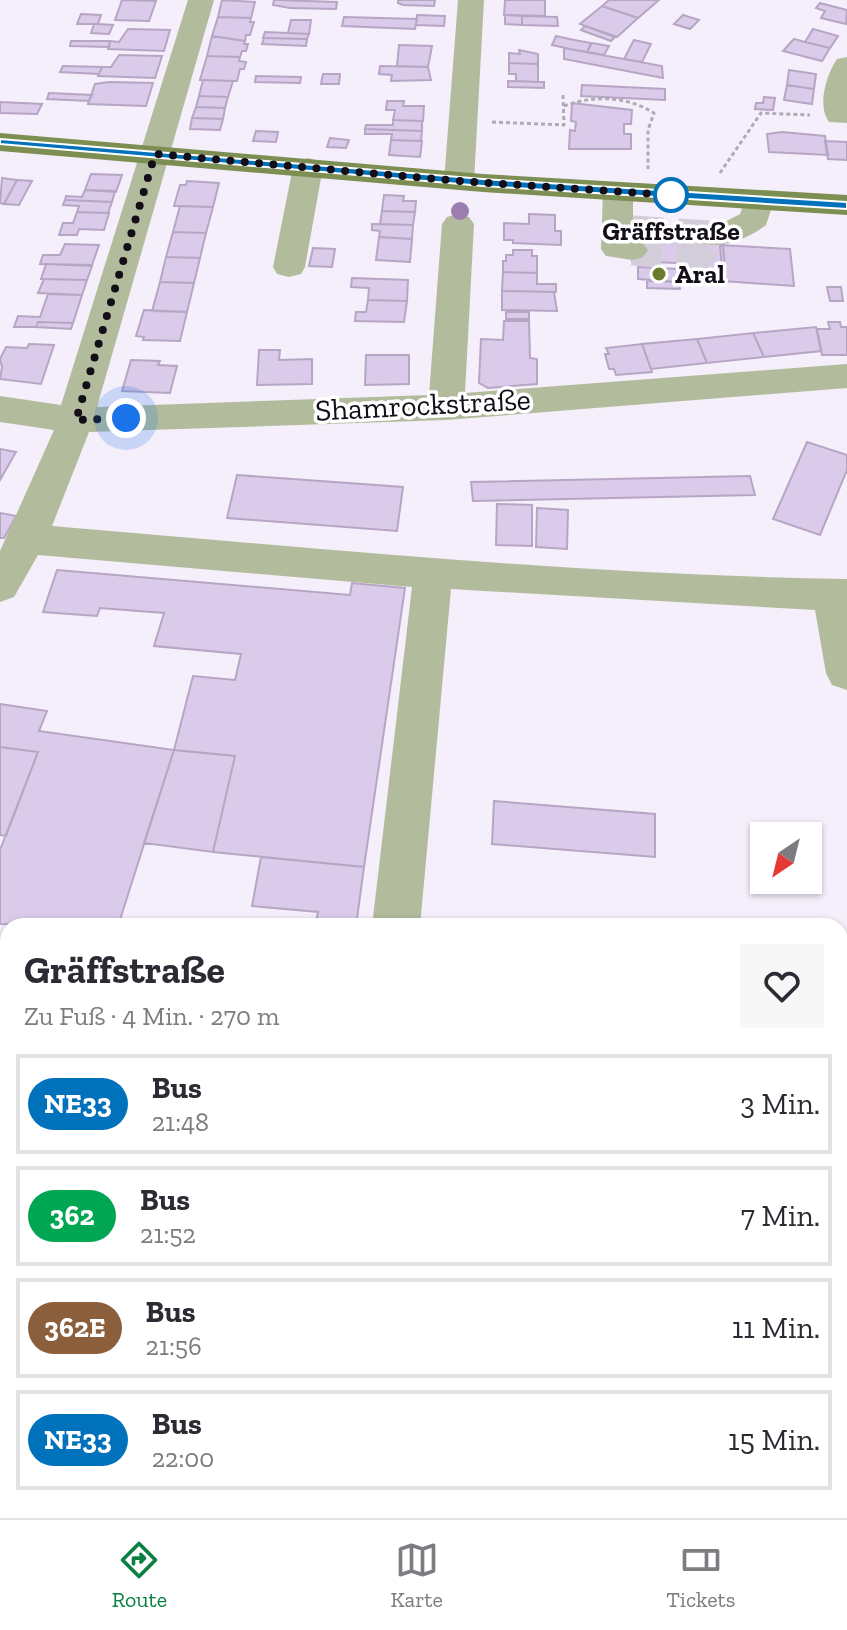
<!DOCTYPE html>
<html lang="de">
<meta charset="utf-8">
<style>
body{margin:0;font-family:"Zilla Slab",serif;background:#f7f7f7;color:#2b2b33;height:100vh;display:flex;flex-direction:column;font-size:30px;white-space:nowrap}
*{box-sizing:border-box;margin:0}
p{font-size:26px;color:#7c7c81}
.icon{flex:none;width:44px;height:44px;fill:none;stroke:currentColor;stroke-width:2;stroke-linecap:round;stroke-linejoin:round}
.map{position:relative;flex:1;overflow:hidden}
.side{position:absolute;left:0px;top:918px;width:848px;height:600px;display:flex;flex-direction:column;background:#fff;border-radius:24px 24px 0 0;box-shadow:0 2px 6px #0004}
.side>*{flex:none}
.badge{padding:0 16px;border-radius:26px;font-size:28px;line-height:52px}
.needle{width:52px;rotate:215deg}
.tools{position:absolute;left:750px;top:822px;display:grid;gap:16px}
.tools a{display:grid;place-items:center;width:72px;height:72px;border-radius:0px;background:#fff;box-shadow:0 2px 6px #0004;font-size:40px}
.you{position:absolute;width:40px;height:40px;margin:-20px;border:6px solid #fff;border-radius:50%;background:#1a73e8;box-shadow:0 0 0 12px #1a73e833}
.map>.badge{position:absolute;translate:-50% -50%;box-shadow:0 0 0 4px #fff}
.round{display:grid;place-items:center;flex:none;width:84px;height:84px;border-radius:0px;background:#f7f7f7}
.overview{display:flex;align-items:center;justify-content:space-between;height:136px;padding:0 24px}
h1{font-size:38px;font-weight:800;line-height:60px}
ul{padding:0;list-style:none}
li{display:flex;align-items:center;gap:24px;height:100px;margin:0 16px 12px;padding:0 8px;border:4px solid #e1e1e2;border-radius:0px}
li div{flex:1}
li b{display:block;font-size:30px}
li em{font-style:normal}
li .badge{min-width:88px;font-weight:700;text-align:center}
.tabs{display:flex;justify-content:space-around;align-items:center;height:112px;border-top:2px solid #e1e1e2;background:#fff;font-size:22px;color:#7c7c81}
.tabs a{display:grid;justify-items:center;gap:4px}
.tabs .active{color:#0b8043}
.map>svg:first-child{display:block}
</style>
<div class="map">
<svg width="847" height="1518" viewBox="0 0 847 1518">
<rect width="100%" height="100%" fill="#f5eefb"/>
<path fill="#dbcbea" stroke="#b6a6c4" stroke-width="2" d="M 122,0 L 156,1 L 149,21 L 115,20 Z
M 222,0 L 255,2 L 251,18 L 218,17 Z
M 274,0 L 278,0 L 337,2 L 336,9 L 290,8 L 273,5 Z
M 398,0 L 435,0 L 434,6 L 403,5 L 398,3 Z
M 545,0 L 545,16 L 504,15 L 505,0 Z
M 609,0 L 659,0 L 638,18 L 602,6 Z
M 820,3 L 847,10 L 846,24 L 821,18 L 825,11 L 816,8 Z
M 602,6 L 638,18 L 617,37 L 580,24 Z
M 81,14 L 101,15 L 98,24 L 77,24 Z
M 417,15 L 445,16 L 444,26 L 416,25 Z
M 505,15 L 522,16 L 522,25 L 505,24 Z
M 683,15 L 699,20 L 690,29 L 674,24 Z
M 522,16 L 557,17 L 558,26 L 522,25 Z
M 218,17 L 251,18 L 250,22 L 254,22 L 250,35 L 246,35 L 245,41 L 212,36 Z
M 344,17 L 417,19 L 415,29 L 342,26 Z
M 291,20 L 311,20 L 309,34 L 288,33 Z
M 94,24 L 98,24 L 113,25 L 109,34 L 91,33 Z
M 585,26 L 615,37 L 611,41 L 581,30 Z
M 128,29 L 170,30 L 164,51 L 108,49 L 110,41 L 119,42 Z
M 813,29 L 838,36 L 830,48 L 805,42 Z
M 265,32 L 288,33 L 309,34 L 307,39 L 263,38 Z
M 212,36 L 245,41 L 244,44 L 248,44 L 246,51 L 242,51 L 240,57 L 207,56 Z
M 556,36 L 574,40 L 591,43 L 587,52 L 570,49 L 552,45 Z
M 264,38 L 307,39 L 306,46 L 262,44 Z
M 794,39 L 805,42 L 830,48 L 822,61 L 783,51 Z
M 634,40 L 651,44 L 642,62 L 624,59 Z
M 71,41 L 110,41 L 109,47 L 70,46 Z
M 592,43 L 609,46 L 604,55 L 587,52 Z
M 399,45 L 432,46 L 428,67 L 397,66 Z
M 564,48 L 662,66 L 663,78 L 564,59 Z
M 519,50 L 538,54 L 538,64 L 509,63 L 509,53 L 520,54 Z
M 119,55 L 162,56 L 155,78 L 98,76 L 102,67 L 111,67 Z
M 207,56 L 240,57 L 239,61 L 246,62 L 244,69 L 240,69 L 237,81 L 200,80 Z
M 509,63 L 538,64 L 538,82 L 516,81 L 516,74 L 509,74 Z
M 63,66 L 102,67 L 99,74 L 60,72 Z
M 380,66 L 428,67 L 431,80 L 391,81 L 392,75 L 379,74 Z
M 789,70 L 816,74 L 814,89 L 787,85 Z
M 323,74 L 340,74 L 339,84 L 321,84 Z
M 256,76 L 301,77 L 300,83 L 255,82 Z
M 203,80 L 233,81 L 228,97 L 199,96 Z
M 508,81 L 544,82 L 544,88 L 508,87 Z
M 109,82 L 153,83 L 146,106 L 88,104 L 95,84 Z
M 582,85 L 665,89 L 665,100 L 581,96 Z
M 787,85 L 814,89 L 812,104 L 784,100 Z
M 49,93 L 92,95 L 89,101 L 47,99 Z
M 199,96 L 228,97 L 225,108 L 196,107 Z
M 764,97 L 775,98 L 773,110 L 755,109 L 756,103 L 763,103 Z
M 387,101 L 404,101 L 403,106 L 424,106 L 423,121 L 393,120 L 395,110 L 386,110 Z
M 0,102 L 42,104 L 37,114 L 0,113 Z
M 572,103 L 632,110 L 631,124 L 624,124 L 624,134 L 631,134 L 631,149 L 569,149 L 570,130 L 575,131 L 576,122 L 571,121 Z
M 196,107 L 225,108 L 223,119 L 192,118 Z
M 192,118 L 223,119 L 220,130 L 190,129 Z
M 393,120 L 422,121 L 422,131 L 365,129 L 366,125 L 393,125 Z
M 365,129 L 422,131 L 421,141 L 391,140 L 392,134 L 365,134 Z
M 256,131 L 278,132 L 276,142 L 253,141 Z
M 782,132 L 825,136 L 828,155 L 769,152 L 767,134 Z
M 330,138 L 349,140 L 346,148 L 327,147 Z
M 391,140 L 422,141 L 420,157 L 389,155 Z
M 825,141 L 847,142 L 847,160 L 828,159 Z
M 91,174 L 122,175 L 116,192 L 85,190 Z
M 2,178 L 17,180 L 4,204 L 0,203 Z
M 17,180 L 32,181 L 19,205 L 4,204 Z
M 187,181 L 219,183 L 213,207 L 174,206 L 180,185 L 186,185 Z
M 85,190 L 115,191 L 112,202 L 65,200 L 66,196 L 82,197 Z
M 384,195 L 404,196 L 403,201 L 416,201 L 415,212 L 382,211 Z
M 65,200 L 112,202 L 108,213 L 77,212 L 79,206 L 63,205 Z
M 180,206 L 213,207 L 206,233 L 173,232 Z
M 382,211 L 415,212 L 413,225 L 380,224 Z
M 77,212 L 108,213 L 109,213 L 104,230 L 79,229 L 77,235 L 59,235 L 63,223 L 73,223 Z
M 529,214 L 555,215 L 555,231 L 561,231 L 561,245 L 513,243 L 513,240 L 504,240 L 504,223 L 529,224 Z
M 372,224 L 413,225 L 412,239 L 379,237 L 380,231 L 372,230 Z
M 631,224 L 697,227 L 723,244 L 726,283 L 717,283 L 699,264 L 632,261 Z
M 173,232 L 206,233 L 200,258 L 166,257 Z
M 379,237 L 412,239 L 410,262 L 376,260 Z
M 65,244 L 99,245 L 92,265 L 40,264 L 43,255 L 60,255 Z
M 720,245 L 790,249 L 794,286 L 723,281 Z
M 313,248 L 335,249 L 332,267 L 309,266 Z
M 513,250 L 532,250 L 532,256 L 537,256 L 537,273 L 503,272 L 503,261 L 506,261 L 506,255 L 513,255 Z
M 166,257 L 200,258 L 194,283 L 160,282 Z
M 46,264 L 92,266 L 87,280 L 41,279 Z
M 638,267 L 679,269 L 680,282 L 638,279 Z
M 503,272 L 537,273 L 537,284 L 556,284 L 556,292 L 502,291 Z
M 352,278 L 408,280 L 407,301 L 368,300 L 369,288 L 351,287 Z
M 44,279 L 87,280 L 82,295 L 38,293 Z
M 647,281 L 679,282 L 680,289 L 647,288 Z
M 160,282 L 194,283 L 187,312 L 152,311 Z
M 827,287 L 841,287 L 843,301 L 830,301 Z
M 502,291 L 554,292 L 557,311 L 502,310 Z
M 48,294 L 82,295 L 73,323 L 38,322 L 36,327 L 14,327 L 18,316 L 40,317 Z
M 368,300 L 407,301 L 404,322 L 355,321 L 356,312 L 366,312 Z
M 144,310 L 187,312 L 180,341 L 143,340 L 144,337 L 136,336 Z
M 506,312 L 529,312 L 529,319 L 506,319 Z
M 504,321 L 529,321 L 530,358 L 537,359 L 537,384 L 488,388 L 479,383 L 481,339 L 503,340 Z
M 38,322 L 73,323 L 71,329 L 36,327 Z
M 828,322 L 840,322 L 841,327 L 847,327 L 847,355 L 822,355 L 817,329 L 830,329 Z
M 816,327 L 821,351 L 764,357 L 753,333 Z
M 753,333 L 764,357 L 707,363 L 697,339 Z
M 697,339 L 707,363 L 651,369 L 642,344 Z
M 29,344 L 54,345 L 41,384 L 0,379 L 2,367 L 0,359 L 6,347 L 27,348 Z
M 642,344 L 652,372 L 616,375 L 614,369 L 609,369 L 605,354 L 609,354 L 606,348 Z
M 259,350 L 280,350 L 279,360 L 312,359 L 312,384 L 257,385 Z
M 366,355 L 409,355 L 409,384 L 365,385 Z
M 131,360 L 160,361 L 158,365 L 177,366 L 170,393 L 122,391 Z
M 807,442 L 847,455 L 847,470 L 820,535 L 773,519 Z
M 0,449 L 16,452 L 0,480 Z
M 237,475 L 403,487 L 397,531 L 227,518 Z
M 750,476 L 755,495 L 473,501 L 471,482 Z
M 497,504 L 532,505 L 532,546 L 496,545 Z
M 537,508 L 568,510 L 567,549 L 536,547 Z
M 0,513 L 16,516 L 4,538 L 0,538 Z
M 57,570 L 350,595 L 352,583 L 405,588 L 364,867 L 213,852 L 235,756 L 174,750 L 193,676 L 235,680 L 241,654 L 154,646 L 164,613 L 100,608 L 97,616 L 43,612 Z
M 0,704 L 47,711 L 39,731 L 174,750 L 118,926 L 0,924 L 0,850 L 38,752 L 0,747 Z
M 0,747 L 38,752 L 6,836 L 0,835 Z
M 174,750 L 235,756 L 213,852 L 144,843 Z
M 494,801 L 655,814 L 655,857 L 492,844 Z
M 261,857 L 364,867 L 356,926 L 316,923 L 318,912 L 252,906 Z
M 0,1095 L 8,1097 L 8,1259 L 0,1258 Z
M 0,1293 L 8,1295 L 8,1391 L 0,1390 Z
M 267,1510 L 388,1510 L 387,1518 L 266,1518 Z"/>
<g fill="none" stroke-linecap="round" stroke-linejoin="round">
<path stroke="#d3ccd9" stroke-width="31" stroke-dasharray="31 15" stroke-linecap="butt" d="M 632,231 L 711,236 L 699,254 L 632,250"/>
<path stroke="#b0aab6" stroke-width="3" stroke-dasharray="4 3" stroke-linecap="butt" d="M 564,106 C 594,95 627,96 654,113 L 648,130 L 648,169
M 492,122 L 564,125 L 563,95
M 720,173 L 761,113 L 810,115"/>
<path fill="#b2bc9c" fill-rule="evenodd" d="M 188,0 L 214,0 L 97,407 L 429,395 L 442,224 L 447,217 L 458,214 L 469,217 L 474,224 L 465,393 L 847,364 L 847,388 L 446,420 L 89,432 L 52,526 C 316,548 582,575 847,579 L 847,690 L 832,685 L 826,673 L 815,610 L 451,589 L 420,926 L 372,926 L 412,587 L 38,555 L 14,597 L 0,602 L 0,551 L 54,430 L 0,422 L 0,396 L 61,405 Z
M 458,0 L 484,0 L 474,181 L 470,188 L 459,190 L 448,188 L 444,181 Z
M 847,57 L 847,123 L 829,122 C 817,106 826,75 837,59 Z
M 308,158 L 319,161 L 323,167 L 305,267 L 301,274 L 289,277 L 277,274 L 273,267 L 293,167 L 297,161 Z
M 618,182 L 629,184 L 633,191 L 633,240 L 643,243 L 648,250 L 643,257 L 632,260 L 606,256 L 601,249 L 603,191 L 607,184 Z
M 758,192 L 769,194 L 774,201 L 766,225 C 748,239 723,249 700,243 L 695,236 L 700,229 L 723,223 L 740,214 L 747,194 Z
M 847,947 L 847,1001 L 840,1003 L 840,950 Z
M 0,1025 L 8,1026 L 8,1076 L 0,1075 Z
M 8,1466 L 8,1510 L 33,1510 L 29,1518 L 0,1518 L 0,1469 Z"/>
<path fill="#7d8e52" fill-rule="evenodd" d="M 0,133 L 483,174 L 847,195 L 847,215 L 483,192 L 0,151 Z"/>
</g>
<circle fill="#9c7fb0" cx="460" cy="211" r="9"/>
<path fill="#0072bc" stroke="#fff" stroke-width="2" d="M 0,139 L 483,179 L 847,202 L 847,209 L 483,186 L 0,144 Z"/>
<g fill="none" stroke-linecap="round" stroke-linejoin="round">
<path stroke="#130e18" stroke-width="8" stroke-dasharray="0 14.4" d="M 126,418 L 76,420 L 155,154 L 459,181 L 671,195"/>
</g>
<circle fill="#fff" stroke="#0072bc" stroke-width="4" cx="671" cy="195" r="16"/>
<circle fill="#697c2c" stroke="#fff" stroke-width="3" cx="659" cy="274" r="8"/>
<g text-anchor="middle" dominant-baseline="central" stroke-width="7" stroke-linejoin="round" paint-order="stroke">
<g font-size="26" font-weight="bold" fill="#130e18" stroke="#fff">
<text x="671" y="231">Gräffstraße</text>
</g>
<g font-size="26" font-weight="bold" fill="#130e18" stroke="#fff" text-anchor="start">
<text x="675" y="274">Aral</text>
</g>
<g font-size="30" fill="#130e18" stroke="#fff">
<text transform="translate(423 405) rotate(-3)">Shamrockstraße</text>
</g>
</g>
</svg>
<div class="tools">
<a><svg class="needle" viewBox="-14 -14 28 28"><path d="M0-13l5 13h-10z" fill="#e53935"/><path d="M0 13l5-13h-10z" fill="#7c7c81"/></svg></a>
</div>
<div class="you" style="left:126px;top:418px"></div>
<section class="side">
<div class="overview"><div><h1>Gräffstraße</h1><p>Zu Fuß · 4 Min. · 270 m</p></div><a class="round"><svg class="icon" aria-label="heart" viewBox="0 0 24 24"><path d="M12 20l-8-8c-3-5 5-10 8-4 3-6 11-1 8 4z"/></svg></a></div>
<ul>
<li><span class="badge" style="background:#0072bc;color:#fff">NE33</span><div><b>Bus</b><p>21:48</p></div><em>3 Min.</em></li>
<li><span class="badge" style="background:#00a651;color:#fff">362</span><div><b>Bus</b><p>21:52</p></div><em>7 Min.</em></li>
<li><span class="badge" style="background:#8b5e3c;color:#fff">362E</span><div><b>Bus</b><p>21:56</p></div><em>11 Min.</em></li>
<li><span class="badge" style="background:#0072bc;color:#fff">NE33</span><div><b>Bus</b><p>22:00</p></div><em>15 Min.</em></li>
</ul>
</section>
</div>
<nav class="tabs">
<a class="active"><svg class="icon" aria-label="directions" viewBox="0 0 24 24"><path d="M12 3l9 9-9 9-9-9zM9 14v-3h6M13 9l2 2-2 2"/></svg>Route</a>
<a><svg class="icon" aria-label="map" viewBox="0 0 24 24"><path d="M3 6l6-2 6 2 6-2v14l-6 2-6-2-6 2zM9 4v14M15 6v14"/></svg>Karte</a>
<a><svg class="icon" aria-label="tickets" viewBox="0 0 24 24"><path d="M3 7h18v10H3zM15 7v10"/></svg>Tickets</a>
</nav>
